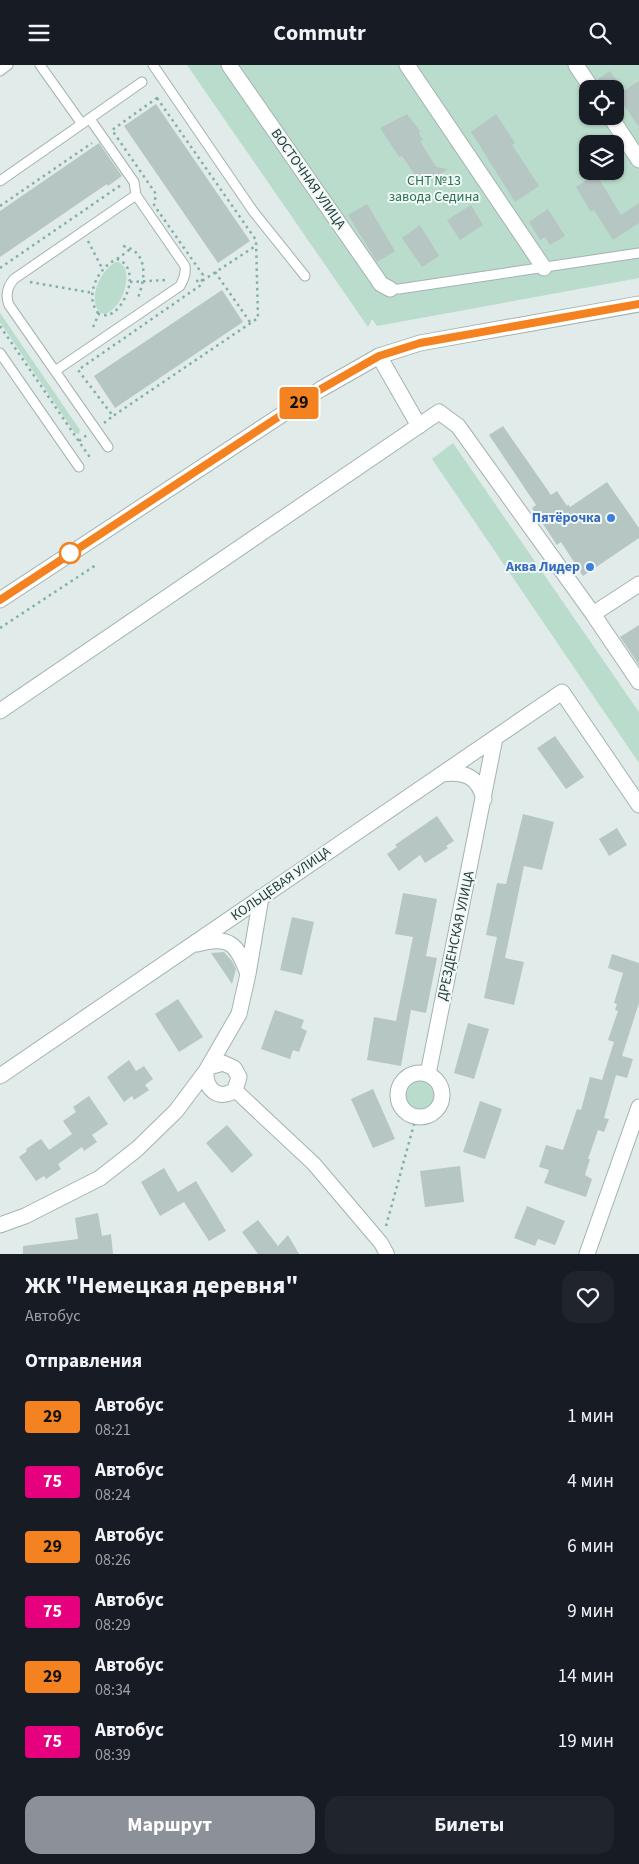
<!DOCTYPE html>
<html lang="ru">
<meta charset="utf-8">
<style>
body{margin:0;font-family:"Source Sans 3",sans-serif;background:#20242c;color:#f1f3f6;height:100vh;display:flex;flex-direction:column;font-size:19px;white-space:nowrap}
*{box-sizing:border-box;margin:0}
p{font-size:16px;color:#9ea1a6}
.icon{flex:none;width:28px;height:28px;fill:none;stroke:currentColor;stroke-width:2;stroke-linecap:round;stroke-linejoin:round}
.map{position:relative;height:1189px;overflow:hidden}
.drawer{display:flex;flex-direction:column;background:#171b24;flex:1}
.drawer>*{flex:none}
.badge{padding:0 10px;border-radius:4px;font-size:18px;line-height:32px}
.controls{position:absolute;left:579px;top:15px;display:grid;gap:10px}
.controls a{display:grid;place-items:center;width:45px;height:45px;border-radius:10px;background:#171b24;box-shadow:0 1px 4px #0004;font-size:25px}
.map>.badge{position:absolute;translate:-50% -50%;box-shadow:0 0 0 2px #fff}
h2{padding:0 25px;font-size:19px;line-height:45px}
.round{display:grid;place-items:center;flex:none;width:52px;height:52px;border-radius:15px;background:#20242c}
.overview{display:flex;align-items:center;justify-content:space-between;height:85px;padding:0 25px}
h1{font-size:24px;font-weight:700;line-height:38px}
.action{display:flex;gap:10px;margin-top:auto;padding:10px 25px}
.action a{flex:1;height:58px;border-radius:15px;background:#8c9099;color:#fff;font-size:20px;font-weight:700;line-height:58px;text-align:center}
.action a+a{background:#20242c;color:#f1f3f6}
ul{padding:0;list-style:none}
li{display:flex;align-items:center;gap:15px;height:65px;padding:0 25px}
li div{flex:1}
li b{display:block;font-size:19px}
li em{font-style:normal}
li .badge{min-width:55px;font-weight:700;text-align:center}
header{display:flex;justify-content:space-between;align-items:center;height:65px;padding:0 25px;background:#171b24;font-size:22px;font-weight:700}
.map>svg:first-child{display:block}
</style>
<header><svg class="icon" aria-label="menu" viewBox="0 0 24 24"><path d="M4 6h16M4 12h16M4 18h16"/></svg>Commutr<svg class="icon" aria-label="search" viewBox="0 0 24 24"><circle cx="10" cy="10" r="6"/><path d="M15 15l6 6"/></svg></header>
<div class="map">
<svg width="639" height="1189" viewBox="0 0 639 1189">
<rect width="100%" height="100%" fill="#e1ebe9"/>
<path fill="#badccc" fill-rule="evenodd" d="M 187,0 L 639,0 L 639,213 L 377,261 L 372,254 L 368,262 ZM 588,24 L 615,24 L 615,51 L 588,51 ZM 588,79 L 615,79 L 615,106 L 588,106 Z
M 116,197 L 119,197 L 125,203 C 130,220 121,241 106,249 L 101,248 C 86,236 101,204 116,197 Z
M 0,248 L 80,365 L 79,369 L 75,368 L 0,257 Z
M 453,378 L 639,647 L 639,698 L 432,394 Z
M406 1030a14 14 0 1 1 28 0a14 14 0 1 1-28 0Z"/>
<path fill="#b6c6c3" d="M 610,6 L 623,24 L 606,24 L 598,14 Z
M 639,16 L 639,62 L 617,30 Z
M 156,39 L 250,176 L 218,198 L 124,61 Z
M 407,49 L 420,66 L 419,69 L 423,75 L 420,76 L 436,102 L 448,104 L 422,121 L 402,91 L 399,92 L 380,63 Z
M 496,49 L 515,78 L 512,80 L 539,121 L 515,137 L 471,67 Z
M 99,78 L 122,111 L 108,121 L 107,119 L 0,192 L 0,146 Z
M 596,109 L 621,150 L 639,138 L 639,158 L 613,175 L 594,145 L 591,147 L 576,122 Z
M 367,139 L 395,186 L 377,197 L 348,150 Z
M 471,140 L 483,160 L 460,175 L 447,155 Z
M 548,144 L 565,171 L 550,180 L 545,172 L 540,175 L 529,157 Z
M 420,160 L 439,191 L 422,202 L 402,173 Z
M 222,225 L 243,257 L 115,343 L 94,311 Z
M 503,361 L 551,430 L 557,426 L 567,441 L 568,439 L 570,442 L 607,417 L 639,463 L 639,473 L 583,511 L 561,477 L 557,480 L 532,443 L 536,440 L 489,370 Z
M 639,560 L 639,600 L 620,572 Z
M 555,671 L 584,712 L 566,724 L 537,683 Z
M 523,749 L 554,757 L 542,805 L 524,801 L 505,893 L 524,897 L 514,940 L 484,933 L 497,872 L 486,870 L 497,818 L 506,819 Z
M 437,751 L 454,776 L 446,781 L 448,783 L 425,798 L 420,790 L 399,806 L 387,789 L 397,782 L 395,780 Z
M 617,763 L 627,780 L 609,791 L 599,774 Z
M 403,828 L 437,834 L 426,891 L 437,893 L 426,948 L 411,945 L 401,1001 L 367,995 L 374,952 L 396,956 L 413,872 L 395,869 Z
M 292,852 L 314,857 L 302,910 L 280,905 Z
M 224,887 L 232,896 L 236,904 L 232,919 L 211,888 Z
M 612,889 L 639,898 L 639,938 L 622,991 L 633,994 L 627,1013 L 616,1010 L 604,1053 L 609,1054 L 604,1067 L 598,1065 L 588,1094 L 590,1094 L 585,1110 L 592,1114 L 586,1132 L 544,1118 L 549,1105 L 539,1102 L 546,1080 L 563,1085 L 577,1044 L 581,1045 L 590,1012 L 602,1015 L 614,977 L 608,975 L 618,946 L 615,945 L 617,939 L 614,938 L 623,908 L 608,903 Z
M 178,934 L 203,972 L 179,987 L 155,949 Z
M 275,945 L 304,955 L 301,963 L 307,966 L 299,987 L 293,985 L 290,994 L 261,984 Z
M 468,958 L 489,964 L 474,1014 L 454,1008 Z
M 129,995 L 136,1006 L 144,1001 L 153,1014 L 145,1020 L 149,1025 L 134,1035 L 132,1031 L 124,1037 L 107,1012 Z
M 373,1024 L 395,1074 L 373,1083 L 351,1034 Z
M 89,1031 L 108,1059 L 92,1070 L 97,1077 L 84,1086 L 82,1082 L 58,1099 L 61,1104 L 46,1114 L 44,1111 L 36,1116 L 19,1092 L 27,1086 L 26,1084 L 41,1074 L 49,1085 L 72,1069 L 63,1056 L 76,1047 L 73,1042 Z
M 480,1036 L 502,1044 L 485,1094 L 463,1087 Z
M 227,1060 L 253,1090 L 232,1108 L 206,1078 Z
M 460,1101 L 464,1137 L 425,1142 L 420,1106 Z
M 164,1103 L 178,1127 L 196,1116 L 226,1166 L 209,1176 L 184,1137 L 160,1151 L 141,1117 Z
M 527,1141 L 565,1156 L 555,1180 L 538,1174 L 535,1181 L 514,1173 Z
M 98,1148 L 102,1171 L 111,1169 L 113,1189 L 23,1189 L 23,1181 L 78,1174 L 75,1153 Z
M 258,1155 L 278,1181 L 288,1170 L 299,1189 L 258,1189 L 242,1167 Z"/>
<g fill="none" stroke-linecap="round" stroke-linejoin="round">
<defs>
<path id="service" d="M 40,0 L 82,59
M 153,0 L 253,146 L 305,211
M 0,6 L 8,0
M 90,54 L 134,117 L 136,130
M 0,116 L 142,17
M 390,224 L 399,224 L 639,188
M 0,288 L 79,402
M 55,306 L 180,221 C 184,214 186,209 185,201 L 136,130 L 14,214 C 7,222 5,230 9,240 L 108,382"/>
<path id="pedestrian" d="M 235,1025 L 314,1099 L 381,1178 L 387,1189"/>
<path id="minor" d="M 229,0 L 381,219 L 390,224
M 407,0 L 544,203
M 576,0 L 592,24
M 610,51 L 639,95
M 379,291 L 419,361
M 593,549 L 639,519
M 0,646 L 439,347 L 458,361 L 593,549 L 639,617
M 442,709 C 464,706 478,711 484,734
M 197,879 C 230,870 237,879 248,909
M 206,1006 C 205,1025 219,1036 235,1025 L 239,1012 L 234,1003 L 223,998 L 209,1002
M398 1030a22 22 0 1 1 44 0a22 22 0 1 1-44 0Z
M 428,1009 L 495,673
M 0,1011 L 562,627 L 639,740
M 0,1160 L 25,1151 L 100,1113 L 137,1084 L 176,1046 L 206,1006 L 239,949 L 248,909 L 261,832
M 587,1189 L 639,1042"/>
<path id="tertiary" d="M 0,535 L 321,324 L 379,291 L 420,278 L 639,239"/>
</defs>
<use href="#service" stroke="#a4b3b1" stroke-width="11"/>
<use href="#pedestrian" stroke="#a4b3b1" stroke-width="16"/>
<use href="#minor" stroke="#a4b3b1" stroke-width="17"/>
<use href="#tertiary" stroke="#a4b3b1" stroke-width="17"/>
<path stroke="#82afac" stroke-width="2.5" stroke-dasharray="2.5 4" stroke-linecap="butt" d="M 157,33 L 256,175 L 258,253 L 113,351 L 78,305 L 201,220 L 203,210 L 154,140 L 156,129 L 112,65 Z
M 0,141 L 92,78
M 88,176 L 102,203
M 123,181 C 150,187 145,216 137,235
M 117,194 L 132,183
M 0,203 L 121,120
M 215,207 L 250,257
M 196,216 L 202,216 L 257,180
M 30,217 L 93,228
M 130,217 L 166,215
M 0,261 L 91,394
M 93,262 L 99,249 C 100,249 106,251 107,250 C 124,248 143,203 117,194 C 98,202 83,232 99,249
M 104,358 L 113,351
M 79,376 L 87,370
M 0,563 L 96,500
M 386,1161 L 416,1052"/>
<use href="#service" stroke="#fff" stroke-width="9"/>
<use href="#pedestrian" stroke="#fff" stroke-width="14"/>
<use href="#minor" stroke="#fff" stroke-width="15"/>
<use href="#tertiary" stroke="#fff" stroke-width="15"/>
</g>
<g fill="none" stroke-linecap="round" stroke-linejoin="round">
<defs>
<path id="line" d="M 0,535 L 321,324 L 379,291 L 420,278 L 639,239"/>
</defs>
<use href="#line" stroke="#fff" stroke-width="11"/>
<use href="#line" stroke="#f58220" stroke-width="8"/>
</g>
<g fill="#3f7fe0" stroke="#f1f8f6" stroke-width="2">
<circle cx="611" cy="453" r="5"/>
<circle cx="590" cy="502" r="5"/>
</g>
<circle fill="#fff" stroke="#f58220" stroke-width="2.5" cx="70" cy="488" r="10"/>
<g text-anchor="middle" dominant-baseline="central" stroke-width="4" stroke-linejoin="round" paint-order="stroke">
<g font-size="14" fill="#213c3b" stroke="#f1f8f6">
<text transform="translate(308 114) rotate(55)">ВОСТОЧНАЯ УЛИЦА</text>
<text transform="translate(281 819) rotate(-35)">КОЛЬЦЕВАЯ УЛИЦА</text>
<text transform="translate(456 871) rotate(-78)">ДРЕЗДЕНСКАЯ УЛИЦА</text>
</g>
<g font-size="14" fill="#2c7259" stroke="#f1f8f6">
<text x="434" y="116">СНТ №13<tspan x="434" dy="16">завода Седина</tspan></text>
</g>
<g font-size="14" font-weight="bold" fill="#366cbe" stroke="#f1f8f6" text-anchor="end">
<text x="601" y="453">Пятёрочка</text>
<text x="580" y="502">Аква Лидер</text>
</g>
</g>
</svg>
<div class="controls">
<a><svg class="icon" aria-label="locate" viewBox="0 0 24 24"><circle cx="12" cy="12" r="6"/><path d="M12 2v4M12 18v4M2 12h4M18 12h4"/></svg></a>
<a><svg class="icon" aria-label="layers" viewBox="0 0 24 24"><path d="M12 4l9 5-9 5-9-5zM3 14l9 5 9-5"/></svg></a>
</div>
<b class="badge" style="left:299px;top:338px;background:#f58220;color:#111">29</b>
</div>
<section class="drawer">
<div class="overview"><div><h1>ЖК &quot;Немецкая деревня&quot;</h1><p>Автобус</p></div><a class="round"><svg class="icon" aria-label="heart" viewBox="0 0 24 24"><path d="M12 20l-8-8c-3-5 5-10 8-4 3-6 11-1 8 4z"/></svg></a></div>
<h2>Отправления</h2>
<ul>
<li><span class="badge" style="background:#f58220;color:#111">29</span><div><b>Автобус</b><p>08:21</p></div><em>1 мин</em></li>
<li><span class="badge" style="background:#e6007e;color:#fff">75</span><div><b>Автобус</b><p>08:24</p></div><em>4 мин</em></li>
<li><span class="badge" style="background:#f58220;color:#111">29</span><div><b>Автобус</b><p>08:26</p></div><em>6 мин</em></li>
<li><span class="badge" style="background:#e6007e;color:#fff">75</span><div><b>Автобус</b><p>08:29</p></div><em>9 мин</em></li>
<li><span class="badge" style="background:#f58220;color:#111">29</span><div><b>Автобус</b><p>08:34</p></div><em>14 мин</em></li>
<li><span class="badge" style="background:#e6007e;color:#fff">75</span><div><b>Автобус</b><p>08:39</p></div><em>19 мин</em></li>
</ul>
<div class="action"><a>Маршрут</a><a>Билеты</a></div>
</section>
